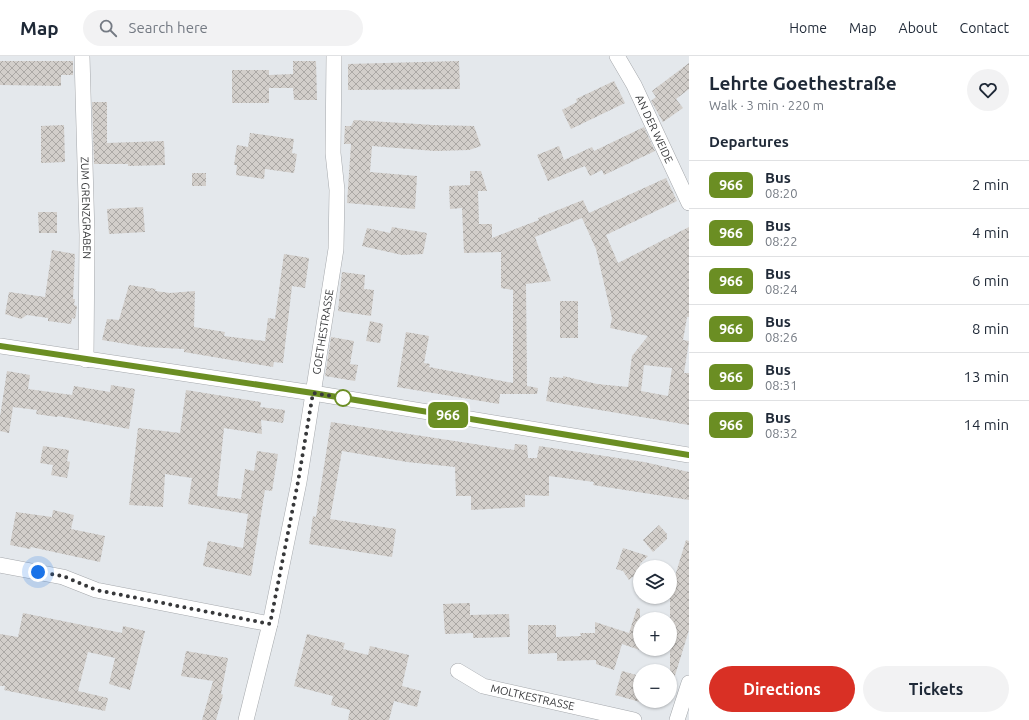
<!DOCTYPE html>
<meta charset="utf-8">
<style>
body{margin:0;font-family:Ubuntu,sans-serif;background:#f2f2f3;color:#1f2937;height:100vh;display:flex;flex-direction:column;font-size:15px;white-space:nowrap}
*{box-sizing:border-box;margin:0}
p{font-size:13px;color:#747a83}
.icon{flex:none;width:22px;height:22px;fill:none;stroke:currentColor;stroke-width:2;stroke-linecap:round;stroke-linejoin:round}
.map{position:relative;flex:1;overflow:hidden}
.side{display:flex;flex-direction:column;background:#fff;width:340px}
.side>*{flex:none}
.badge{padding:0 8px;border-radius:6px;font-size:14px;line-height:26px}
.fabs{position:absolute;left:633px;top:504px;display:grid;gap:8px}
.fabs a{display:grid;place-items:center;width:44px;height:44px;border-radius:50%;background:#fff;box-shadow:0 1px 3px #0004;font-size:20px}
.you{position:absolute;width:20px;height:20px;margin:-10px;border:3px solid #fff;border-radius:50%;background:#1a73e8;box-shadow:0 0 0 6px #1a73e833}
.map>.badge{position:absolute;translate:-50% -50%;box-shadow:0 0 0 2px #fff}
h2{padding:0 20px;font-size:15px;line-height:36px}
.round{display:grid;place-items:center;flex:none;width:42px;height:42px;border-radius:21px;background:#f2f2f3}
.headline{display:flex;align-items:center;justify-content:space-between;height:68px;padding:0 20px}
h1{font-size:19px;font-weight:600;line-height:30px}
.cta{display:flex;gap:8px;margin-top:auto;padding:8px 20px}
.cta a{flex:1;height:46px;border-radius:24px;background:#d93025;color:#fff;font-size:16px;font-weight:600;line-height:46px;text-align:center}
.cta a+a{background:#f2f2f3;color:#1f2937}
ul{padding:0;list-style:none}
li{display:flex;align-items:center;gap:12px;height:48px;padding:0 20px;border-top:1px solid #e0e1e3}
li div{flex:1}
li b{display:block;font-size:15px}
li em{font-style:normal}
li .badge{min-width:44px;font-weight:700;text-align:center}
header{display:flex;align-items:center;gap:24px;box-sizing:border-box;height:56px;padding:0 20px;background:#fff;border-bottom:1px solid #e0e1e3}
header strong{font-size:19px}
nav{display:flex;gap:22px;margin-inline-start:auto;font-size:14px}
.search{width:280px;height:36px;background:#f2f2f3;display:flex;align-items:center;gap:10px;box-sizing:border-box;padding:0 14px;border-radius:22px;color:#747a83;font-size:15px}
main{display:flex;flex:1;min-height:0}
.map>svg:first-child{display:block}
</style>
<header>
<strong>Map</strong>
<div class="search"><svg class="icon" aria-label="search" viewBox="0 0 24 24"><circle cx="10" cy="10" r="6"/><path d="M15 15l6 6"/></svg>Search here</div>
<nav><a>Home</a><a>Map</a><a>About</a><a>Contact</a></nav>
</header>
<main>
<div class="map">
<svg width="689" height="664" viewBox="0 0 689 664">
<defs>
<pattern id="building-cross-hatch" width="8" height="8" patternUnits="userSpaceOnUse"><rect width="8" height="8" fill="#d2ceca"/><path d="M0 0l8 8M0 8l8-8" fill="none" stroke="#aba8a5"/></pattern>
</defs>
<rect width="100%" height="100%" fill="#e4e8ec"/>
<path fill="url(#building-cross-hatch)" fill-rule="evenodd" d="M 0,5 L 73,5 L 73,19 L 61,19 L 61,30 L 0,29 Z
M 293,5 L 316,5 L 317,44 L 294,44 L 293,32 L 269,32 L 269,47 L 232,47 L 232,14 L 269,14 L 269,19 L 293,18 Z
M 459,5 L 460,33 L 348,34 L 348,8 Z
M 689,7 L 689,33 L 676,43 L 683,52 L 663,66 L 651,45 L 656,41 L 652,35 Z
M 614,25 L 625,47 L 571,73 L 562,54 L 577,46 L 576,43 Z
M 92,46 L 107,46 L 107,87 L 164,85 L 165,109 L 128,110 L 128,108 L 94,108 Z
M 354,64 L 433,69 L 474,70 L 481,90 L 469,94 L 435,95 L 372,90 L 370,116 L 417,120 L 415,153 L 347,147 L 351,88 L 344,88 L 345,70 L 351,70 Z
M 64,69 L 65,106 L 41,107 L 41,70 Z
M 644,71 L 655,95 L 604,119 L 602,114 L 590,120 L 585,110 L 548,125 L 537,99 L 559,90 L 564,104 L 592,91 L 594,95 Z
M 250,77 L 294,83 L 292,97 L 297,98 L 294,117 L 265,113 L 264,123 L 236,119 L 237,109 L 234,109 L 237,89 L 248,91 Z
M 470,115 L 481,115 L 487,135 L 478,135 L 479,168 L 492,168 L 492,182 L 539,164 L 538,162 L 583,144 L 589,157 L 666,122 L 677,145 L 606,179 L 618,207 L 689,171 L 689,261 L 687,261 L 683,284 L 689,285 L 684,317 L 689,317 L 689,369 L 546,345 L 550,321 L 563,322 L 563,320 L 597,328 L 628,331 L 632,300 L 648,280 L 610,272 L 612,262 L 596,193 L 582,162 L 535,181 L 551,225 L 526,228 L 527,330 L 538,332 L 537,338 L 500,338 L 499,348 L 397,331 L 406,276 L 429,280 L 424,307 L 430,308 L 429,311 L 513,327 L 513,234 L 501,232 L 501,196 L 464,197 L 462,152 L 450,153 L 449,130 L 470,129 ZM 644,309 L 672,312 L 668,340 L 641,335 Z
M 192,117 L 206,117 L 206,130 L 192,130 Z
M 143,151 L 145,176 L 109,178 L 107,153 Z
M 38,156 L 57,156 L 57,177 L 39,177 Z
M 392,171 L 427,177 L 423,198 L 402,199 L 362,190 L 367,172 L 390,177 Z
M 52,194 L 75,198 L 73,243 L 75,243 L 74,249 L 77,250 L 75,263 L 72,262 L 71,268 L 48,265 L 48,262 L 27,259 L 21,263 L 5,258 L 9,236 L 45,241 Z
M 284,198 L 309,202 L 305,232 L 292,230 L 283,307 L 274,306 L 273,311 L 184,296 L 184,293 L 145,291 L 102,284 L 107,263 L 119,264 L 129,229 L 156,233 L 155,235 L 170,237 L 195,235 L 194,271 L 225,276 L 224,280 L 265,285 L 268,262 L 275,263 Z
M 342,216 L 365,219 L 364,233 L 374,234 L 371,260 L 338,255 Z
M 560,245 L 578,245 L 578,282 L 560,282 Z
M 370,265 L 383,268 L 380,287 L 366,285 Z
M 331,281 L 354,285 L 350,308 L 358,309 L 355,325 L 325,320 Z
M 7,315 L 30,319 L 28,333 L 72,339 L 74,330 L 110,336 L 111,329 L 135,333 L 129,373 L 58,360 L 57,361 L 36,358 L 37,354 L 13,351 L 9,377 L 0,375 L 0,361 Z
M 186,334 L 261,346 L 260,351 L 285,354 L 283,367 L 261,364 L 262,378 L 224,372 L 217,440 L 241,443 L 245,413 L 254,415 L 257,395 L 278,398 L 272,435 L 265,434 L 251,520 L 203,510 L 208,485 L 243,492 L 248,458 L 188,448 L 192,422 L 165,418 L 163,451 L 129,449 L 138,372 L 180,377 Z
M 331,366 L 514,394 L 515,388 L 527,389 L 528,402 L 537,402 L 539,390 L 644,406 L 689,416 L 689,444 L 593,429 L 594,426 L 549,420 L 549,440 L 525,439 L 525,451 L 471,454 L 471,440 L 456,440 L 455,411 L 407,406 L 342,395 L 330,463 L 396,473 L 392,501 L 309,488 L 313,460 L 316,461 Z
M 43,390 L 69,394 L 67,405 L 70,406 L 67,422 L 51,419 L 53,409 L 40,407 Z
M 53,454 L 74,459 L 71,473 L 105,480 L 100,506 L 31,491 L 30,493 L 10,489 L 16,456 L 52,461 Z
M 659,469 L 667,478 L 667,483 L 653,496 L 643,484 Z
M 686,484 L 689,485 L 689,574 L 673,626 L 670,625 L 670,518 L 675,520 Z
M 623,492 L 648,500 L 640,508 L 640,521 L 635,519 L 629,524 L 623,515 L 616,513 Z
M 470,547 L 470,559 L 509,558 L 510,581 L 473,582 L 473,577 L 445,578 L 443,548 Z
M 637,552 L 640,553 L 640,594 L 622,588 L 614,614 L 596,608 L 596,604 L 557,605 L 557,597 L 528,598 L 528,569 L 556,569 L 556,581 L 581,580 L 580,577 L 595,577 L 595,566 L 629,577 Z
M 23,557 L 122,577 L 123,570 L 145,575 L 130,634 L 109,628 L 115,602 L 88,596 L 78,635 L 108,642 L 105,655 L 4,634 L 5,630 L 0,630 L 0,578 L 18,581 Z
M 307,578 L 345,587 L 343,593 L 368,599 L 370,590 L 409,599 L 402,630 L 421,635 L 417,651 L 394,645 L 389,664 L 348,664 L 350,654 L 331,649 L 333,640 L 294,630 Z
M 186,595 L 228,602 L 221,638 L 223,639 L 216,664 L 202,664 L 213,625 L 181,620 Z
M 622,615 L 640,620 L 640,646 L 615,639 Z"/>
<g fill="none" stroke-linecap="round" stroke-linejoin="round">
<defs>
<g id="street">
<path id="s1" d="M 82,0 L 87,179 L 86,304"/>
<path id="s2" d="M 617,0 L 634,29 L 689,147"/>
<path d="M 0,290 L 313,337 L 689,399"/>
<path d="M 0,509 L 63,521 L 96,534 L 270,568"/>
<path id="s3" d="M 458,615 L 483,630 L 634,664"/>
<path id="s4" d="M 246,664 L 270,568 L 299,426 L 336,193 L 337,134 L 333,97 L 334,0"/>
<path d="M 677,664 L 689,627"/>
</g>
</defs>
<use href="#street" stroke="#a5a8ac" stroke-width="16"/>
<use href="#street" stroke="#fff" stroke-width="15"/>
</g>
<g fill="none" stroke-linecap="round" stroke-linejoin="round">
<defs>
<path id="line" d="M 0,290 L 313,337 L 689,399"/>
</defs>
<use href="#line" stroke="#fff" stroke-width="9"/>
<use href="#line" stroke="#6b8e23" stroke-width="6"/>
<path stroke="#37383a" stroke-width="4" stroke-dasharray="0 7.2" d="M 38,516 L 63,520 L 96,534 L 270,568 L 298,426 L 313,337 L 345,342 L 343,342"/>
</g>
<circle fill="#fff" stroke="#6b8e23" stroke-width="2" cx="343" cy="342" r="8"/>
<g text-anchor="middle" dominant-baseline="central" stroke-width="3.5" stroke-linejoin="round" paint-order="stroke">
<g font-size="11" fill="#37383a" stroke="#fff">
<text stroke="none"><textPath href="#s2" startOffset="82">AN DER WEIDE</textPath></text>
<text stroke="none"><textPath href="#s1" startOffset="152">ZUM GRENZGRABEN</textPath></text>
<text stroke="none"><textPath href="#s4" startOffset="396">GOETHESTRASSE</textPath></text>
<text stroke="none"><textPath href="#s3" startOffset="80">MOLTKESTRASSE</textPath></text>
</g>
</g>
</svg>
<div class="fabs">
<a><svg class="icon" aria-label="layers" viewBox="0 0 24 24"><path d="M12 4l9 5-9 5-9-5zM3 14l9 5 9-5"/></svg></a>
<a>+</a>
<a>−</a>
</div>
<div class="you" style="left:38px;top:516px"></div>
<b class="badge" style="left:448px;top:359px;background:#6b8e23;color:#fff">966</b>
</div>
<section class="side">
<div class="headline"><div><h1>Lehrte Goethestraße</h1><p>Walk · 3 min · 220 m</p></div><a class="round"><svg class="icon" aria-label="heart" viewBox="0 0 24 24"><path d="M12 20l-8-8c-3-5 5-10 8-4 3-6 11-1 8 4z"/></svg></a></div>
<h2>Departures</h2>
<ul>
<li><span class="badge" style="background:#6b8e23;color:#fff">966</span><div><b>Bus</b><p>08:20</p></div><em>2 min</em></li>
<li><span class="badge" style="background:#6b8e23;color:#fff">966</span><div><b>Bus</b><p>08:22</p></div><em>4 min</em></li>
<li><span class="badge" style="background:#6b8e23;color:#fff">966</span><div><b>Bus</b><p>08:24</p></div><em>6 min</em></li>
<li><span class="badge" style="background:#6b8e23;color:#fff">966</span><div><b>Bus</b><p>08:26</p></div><em>8 min</em></li>
<li><span class="badge" style="background:#6b8e23;color:#fff">966</span><div><b>Bus</b><p>08:31</p></div><em>13 min</em></li>
<li><span class="badge" style="background:#6b8e23;color:#fff">966</span><div><b>Bus</b><p>08:32</p></div><em>14 min</em></li>
</ul>
<div class="cta"><a>Directions</a><a>Tickets</a></div>
</section>
</main>
